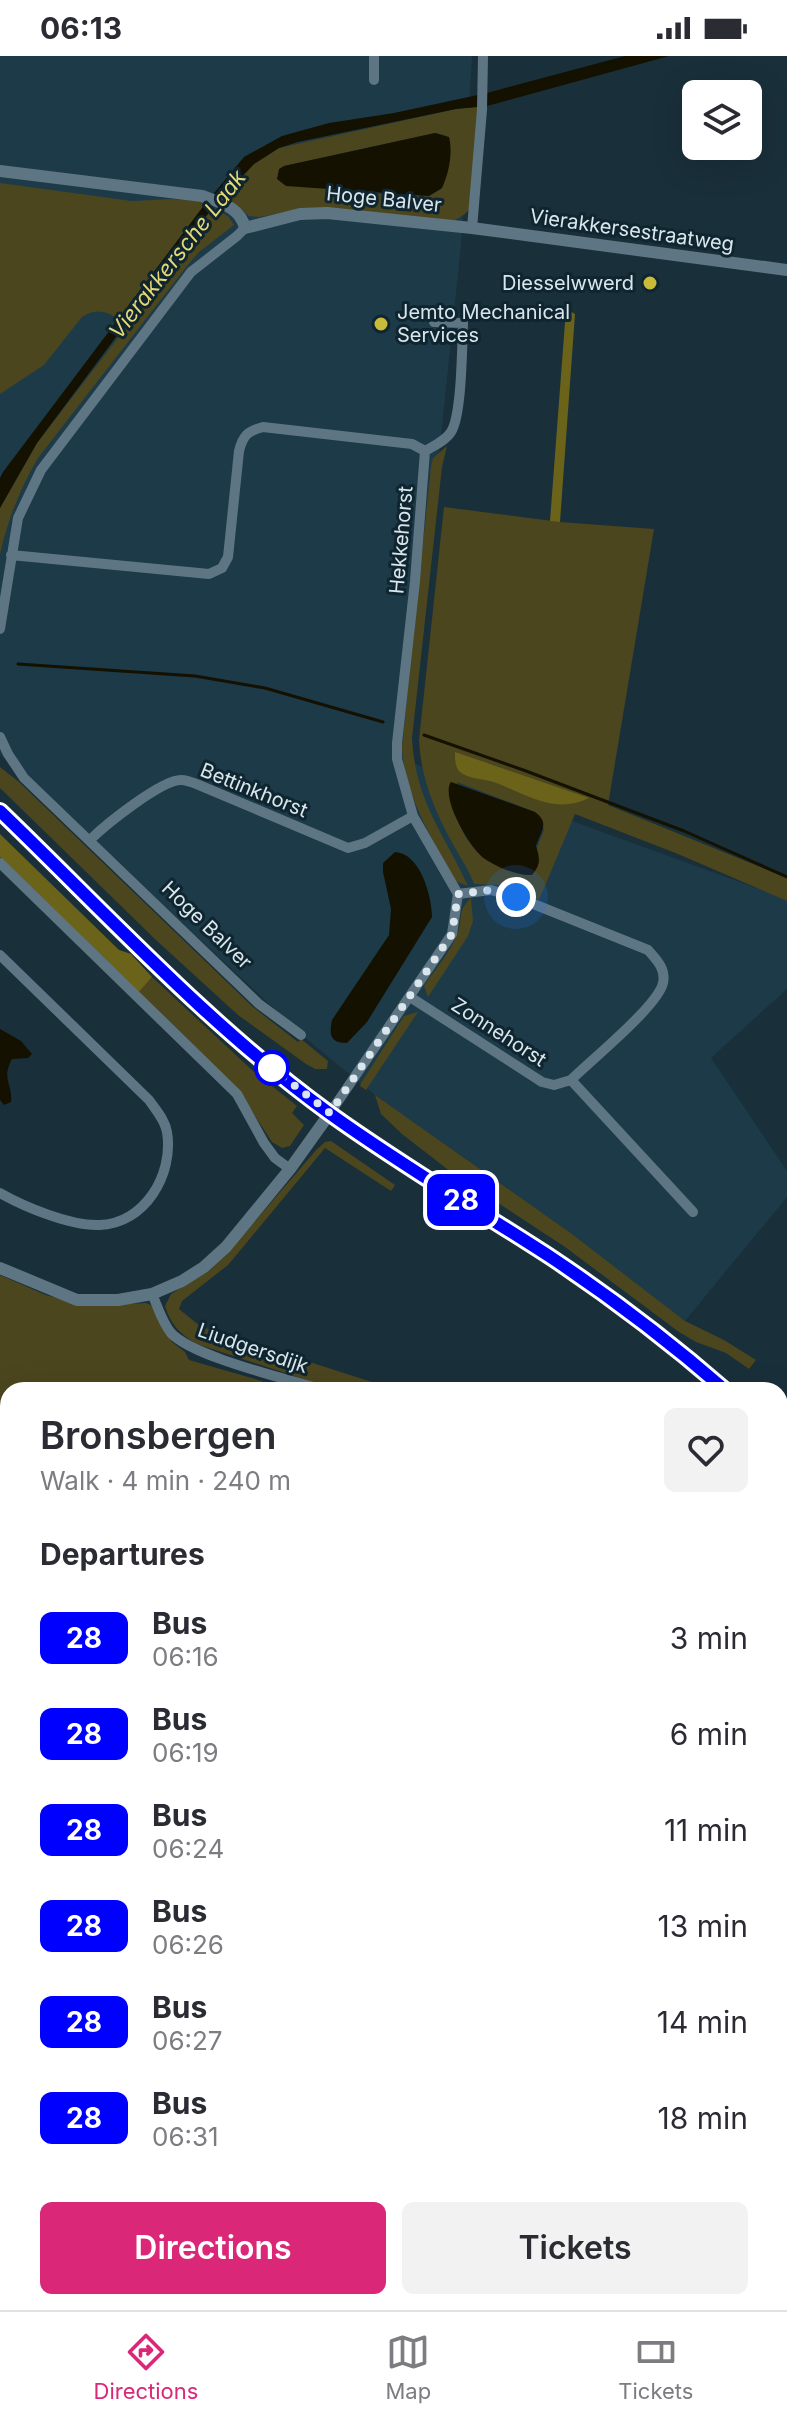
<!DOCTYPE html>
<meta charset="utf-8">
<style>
body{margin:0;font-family:Inter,sans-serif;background:#f2f2f3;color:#2b2b33;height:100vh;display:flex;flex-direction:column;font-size:30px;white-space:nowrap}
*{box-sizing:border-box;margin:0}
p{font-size:26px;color:#7c7c81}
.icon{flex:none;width:44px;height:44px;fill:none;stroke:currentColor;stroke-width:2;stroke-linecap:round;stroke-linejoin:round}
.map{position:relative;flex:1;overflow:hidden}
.drawer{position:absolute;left:0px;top:1326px;width:788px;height:928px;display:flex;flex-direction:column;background:#fff;border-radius:24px 24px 0 0;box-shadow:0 8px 32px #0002}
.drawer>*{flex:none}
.badge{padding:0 16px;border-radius:12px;font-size:28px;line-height:52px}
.buttons{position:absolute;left:682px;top:24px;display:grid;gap:16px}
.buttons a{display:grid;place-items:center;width:80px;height:80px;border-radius:12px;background:#fff;box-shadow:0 8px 32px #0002;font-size:40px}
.you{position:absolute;width:40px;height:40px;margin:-20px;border:6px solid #fff;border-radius:50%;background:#1a73e8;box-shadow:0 0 0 12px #1a73e833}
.map>.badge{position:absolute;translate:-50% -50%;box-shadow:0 0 0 4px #fff}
h2{padding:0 40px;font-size:30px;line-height:72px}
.round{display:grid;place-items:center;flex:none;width:84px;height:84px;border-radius:12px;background:#f2f2f3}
.overview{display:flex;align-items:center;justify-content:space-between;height:136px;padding:0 40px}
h1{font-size:38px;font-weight:600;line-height:60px}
.primary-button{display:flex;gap:16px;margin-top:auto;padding:16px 40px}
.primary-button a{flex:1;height:92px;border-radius:12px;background:#db2777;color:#fff;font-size:32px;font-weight:600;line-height:92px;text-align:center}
.primary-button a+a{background:#f2f2f3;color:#2b2b33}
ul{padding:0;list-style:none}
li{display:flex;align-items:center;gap:24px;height:96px;padding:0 40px}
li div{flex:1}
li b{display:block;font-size:30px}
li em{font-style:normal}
li .badge{min-width:88px;font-weight:700;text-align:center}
.status{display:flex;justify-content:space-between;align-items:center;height:56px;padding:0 40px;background:#fff;direction:ltr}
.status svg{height:22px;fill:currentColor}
.dock{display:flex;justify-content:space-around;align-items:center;height:112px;border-top:2px solid #e1e1e2;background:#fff;font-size:22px;color:#7c7c81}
.dock a{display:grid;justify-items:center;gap:4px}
.dock .selected{color:#db2777}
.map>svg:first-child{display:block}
</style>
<div class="status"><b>06:13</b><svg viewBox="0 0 49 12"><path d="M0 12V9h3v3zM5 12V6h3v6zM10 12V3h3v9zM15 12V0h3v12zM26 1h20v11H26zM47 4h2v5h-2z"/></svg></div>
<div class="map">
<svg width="787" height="2254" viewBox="0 0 787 2254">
<rect width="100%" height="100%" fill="#192f3a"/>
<path fill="#1d3a49" d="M 0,0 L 472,0 L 461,189 L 407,705 L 787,843 L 787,933 L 711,1002 L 787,1115 L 787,1141 L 685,1265 L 572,1178 L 375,1039 L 309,985 L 0,698 Z"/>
<path fill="#4b461e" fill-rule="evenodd" d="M 487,50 L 469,154 L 465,158 L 452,166 L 304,153 L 259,161 L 249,160 L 231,145 L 228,137 L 254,108 L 279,92 L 456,53 ZM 435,77 L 444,79 L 449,106 L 441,133 L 429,140 L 379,138 L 341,133 L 284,110 Z
M 0,127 L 132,145 L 173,143 L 207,146 L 118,263 C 106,254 95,253 82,261 L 44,309 L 0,338 Z
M 213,151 L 229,161 L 234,169 L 199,196 L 187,210 L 38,402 C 20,433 8,463 0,498 L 0,452 L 37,387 L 131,265 Z
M 447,390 L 442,411 L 412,682 C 416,747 443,775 468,830 L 455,825 C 433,784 404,739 402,691 L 431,410 L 433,402 Z
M 444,451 L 560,466 L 654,473 L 608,749 L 787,822 L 787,845 L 678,798 L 575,758 L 539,844 L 499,829 L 474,828 C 469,814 461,803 454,790 C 435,756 421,723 419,684 ZM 457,726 L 535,756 L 544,774 L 526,819 C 499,811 472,800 461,771 C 456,759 458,740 457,726 Z
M 0,711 L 19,726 L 253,951 L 298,986 L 301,983 L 328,1005 L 327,1013 L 315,1013 L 306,1008 L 238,959 L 157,885 L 0,732 Z
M 471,842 L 473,865 L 468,880 L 428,941 L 424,930 C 435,913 451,896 458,876 C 463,861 457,855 471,842 Z
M 152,921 L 253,1015 L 297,1050 L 292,1057 L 304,1069 L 290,1090 L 282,1092 L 272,1086 L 238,1034 L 139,936 Z
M 418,956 L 366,1034 L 360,1030 L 361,1027 L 404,960 Z
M 375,1039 L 572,1178 L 685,1265 L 724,1284 L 756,1304 L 749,1313 L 726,1297 L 696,1286 L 679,1276 L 565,1191 L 451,1116 L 402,1078 L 381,1058 Z
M 331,1085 L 395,1129 L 391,1135 L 325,1092 L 228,1209 L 182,1245 L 179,1253 L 200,1270 L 225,1279 L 397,1334 L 337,1334 L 197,1288 C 180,1278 171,1269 165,1250 L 171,1238 L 210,1214 L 225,1200 L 317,1093 L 325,1086 Z
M 0,1219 L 46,1239 L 87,1250 L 146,1247 L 151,1249 L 172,1286 L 185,1296 L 189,1304 L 293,1334 L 8,1334 L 8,1391 L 0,1388 Z
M 780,1491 L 787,1495 L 787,1903 L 780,1897 Z
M 0,1546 L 8,1549 L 8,2246 L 780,2246 L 780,2089 L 787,2096 L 787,2254 L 0,2254 Z"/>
<path fill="#6c631b" d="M 566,253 L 575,258 L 560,466 L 550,465 Z
M 455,696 L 589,742 C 554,759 526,738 494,726 C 484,723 472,723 463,718 C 455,714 455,705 455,696 Z
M 0,778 L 119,894 L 131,898 L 152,921 L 139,936 L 0,801 Z"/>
<path fill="#141100" d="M 625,0 L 669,0 L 487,50 L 456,53 L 298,86 L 279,92 L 254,108 L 213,151 L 37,387 L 0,452 L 0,422 L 3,416 L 205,148 L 244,101 L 282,80 L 329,67 L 394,57 L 487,37 Z
M 435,77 L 449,81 C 453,97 449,117 442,132 L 429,140 L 286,130 L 277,123 L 279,113 L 284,110 Z
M 451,726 L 535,756 C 550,767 541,775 536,790 C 540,803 541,808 532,819 C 517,820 497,811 485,803 C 470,793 440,741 451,726 Z
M 395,796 C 420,797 432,840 432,861 L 367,966 L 347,987 C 330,987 329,979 332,964 L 389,879 L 391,853 L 383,816 L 383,807 Z
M 0,973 L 21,985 L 32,998 L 28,1002 L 12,1003 C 1,1023 13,1029 11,1046 L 4,1049 L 0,1044 Z
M 0,1399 L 8,1402 L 8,1555 L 0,1552 Z
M 780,1676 L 787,1681 L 787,1883 L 780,1878 Z
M 780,1912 L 787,1918 L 787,2118 L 780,2112 Z"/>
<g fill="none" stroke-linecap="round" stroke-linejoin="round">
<path stroke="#141100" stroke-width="3" d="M 18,608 L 195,620 L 265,632 L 383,666
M 424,679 L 526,715 L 684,775 L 787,821"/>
<path stroke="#5e7683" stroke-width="10" d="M 374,0 L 374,24
M 472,172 L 482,54 L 483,0
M 425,395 C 434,390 445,385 451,376 C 462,359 462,290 463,267 L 434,266
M 11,499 L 209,518 L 222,512 L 228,501 L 239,395 C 243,379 248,375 263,371 L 412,388 L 425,395 L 415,525 L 397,687 L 397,703 L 413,760 L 458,838 L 452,878 L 330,1057
M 0,573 L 18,462 L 41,414 L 191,216 L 237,180 L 245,172
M 0,681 L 8,698 L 24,722 L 259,948 L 301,979
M 90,784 C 105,769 161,724 181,724 C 186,724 194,727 199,729 L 348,792 L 365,787 L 413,760
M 0,807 L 237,1038 L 264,1087 L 275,1102 L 290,1113
M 0,899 L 149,1044 C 156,1054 165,1064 167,1076 C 174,1118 145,1168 99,1169 C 70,1170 25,1151 0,1137
M 410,941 L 542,1026 L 554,1029 L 571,1024 C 590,1005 658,950 663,927 C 666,913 657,904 648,894 L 516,841 L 491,834 L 458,838
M 571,1024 L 693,1156
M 152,1238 C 158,1251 162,1266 171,1277 C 193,1301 288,1323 323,1334
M 780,1483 L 787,1486
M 466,2246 L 474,2254"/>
<path stroke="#5e7683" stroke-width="12" d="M 0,115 L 202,140 C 221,147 240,151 245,172 L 300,158 L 327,157 L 472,172 L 787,214
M 0,1212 L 77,1244 L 118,1244 L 152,1238 L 182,1225 L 204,1211 L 226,1191 L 290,1113 L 330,1057"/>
<path stroke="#4c8ba8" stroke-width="16" d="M 0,755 C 106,859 209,970 329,1057 C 401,1109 478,1153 552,1202 C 612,1242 670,1287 725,1334
M 780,1383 L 787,1389"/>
</g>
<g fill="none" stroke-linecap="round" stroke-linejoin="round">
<defs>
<path id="line" d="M 0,755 C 107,858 209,970 329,1057 C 401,1109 478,1154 552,1202 C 612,1242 671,1287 725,1334"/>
</defs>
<use href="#line" stroke="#fff" stroke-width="18"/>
<use href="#line" stroke="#00f" stroke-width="12"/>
<path stroke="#d9e6ed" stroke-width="8" stroke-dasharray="0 14.4" d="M 272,1012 L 330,1057 L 452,878 L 458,838 L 491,834 L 516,841"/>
</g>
<g fill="#caba3a" stroke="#0f252f" stroke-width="3">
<circle cx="650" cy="227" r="8"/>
<circle cx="381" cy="268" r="8"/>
</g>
<circle fill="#fff" stroke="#00f" stroke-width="4" cx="272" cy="1012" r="16"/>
<g text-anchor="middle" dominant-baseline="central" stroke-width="6" stroke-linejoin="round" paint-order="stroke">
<g font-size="20" fill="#d9e6ed" stroke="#0f252f">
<text transform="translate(384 143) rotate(6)">Hoge Balver</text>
<text transform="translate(632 174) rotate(8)">Vierakkersestraatweg</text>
<text transform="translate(401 484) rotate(-85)">Hekkehorst</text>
<text transform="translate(254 734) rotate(22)">Bettinkhorst</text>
<text transform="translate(207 869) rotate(44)">Hoge Balver</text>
<text transform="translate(499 976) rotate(33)">Zonnehorst</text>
<text transform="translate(253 1292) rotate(19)">Liudgersdijk</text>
</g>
<g font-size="20" fill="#d9e6ed" stroke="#0f252f" text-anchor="end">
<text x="634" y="227">Diesselwwerd</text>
<text x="397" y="256" text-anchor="start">Jemto Mechanical<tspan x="397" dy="23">Services</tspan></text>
</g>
<g font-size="22" font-style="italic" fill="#e5d876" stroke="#0f252f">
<text transform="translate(177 198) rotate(-52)">Vierakkersche Laak</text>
</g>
</g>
</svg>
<div class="buttons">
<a><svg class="icon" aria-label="layers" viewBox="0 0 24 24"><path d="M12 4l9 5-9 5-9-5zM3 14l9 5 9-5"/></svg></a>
</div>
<div class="you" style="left:516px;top:841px"></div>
<b class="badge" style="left:461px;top:1144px;background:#00f;color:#fff">28</b>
<section class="drawer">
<div class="overview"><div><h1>Bronsbergen</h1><p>Walk · 4 min · 240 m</p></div><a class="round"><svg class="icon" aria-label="heart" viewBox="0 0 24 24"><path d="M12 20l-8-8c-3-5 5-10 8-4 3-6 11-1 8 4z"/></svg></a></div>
<h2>Departures</h2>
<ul>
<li><span class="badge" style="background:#00f;color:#fff">28</span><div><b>Bus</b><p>06:16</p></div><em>3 min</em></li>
<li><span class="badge" style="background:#00f;color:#fff">28</span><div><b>Bus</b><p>06:19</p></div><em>6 min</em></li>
<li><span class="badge" style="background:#00f;color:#fff">28</span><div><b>Bus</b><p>06:24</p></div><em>11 min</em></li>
<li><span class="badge" style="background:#00f;color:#fff">28</span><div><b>Bus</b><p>06:26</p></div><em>13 min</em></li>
<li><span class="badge" style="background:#00f;color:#fff">28</span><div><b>Bus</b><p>06:27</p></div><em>14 min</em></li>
<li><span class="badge" style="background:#00f;color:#fff">28</span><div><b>Bus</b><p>06:31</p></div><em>18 min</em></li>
</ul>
<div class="primary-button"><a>Directions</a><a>Tickets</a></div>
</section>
</div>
<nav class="dock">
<a class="selected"><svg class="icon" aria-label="directions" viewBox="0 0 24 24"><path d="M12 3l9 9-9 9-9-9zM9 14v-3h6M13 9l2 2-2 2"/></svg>Directions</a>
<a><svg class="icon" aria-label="map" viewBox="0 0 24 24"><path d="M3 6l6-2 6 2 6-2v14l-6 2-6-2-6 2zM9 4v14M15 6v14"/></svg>Map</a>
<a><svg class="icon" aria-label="tickets" viewBox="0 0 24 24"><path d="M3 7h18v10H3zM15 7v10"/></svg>Tickets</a>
</nav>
